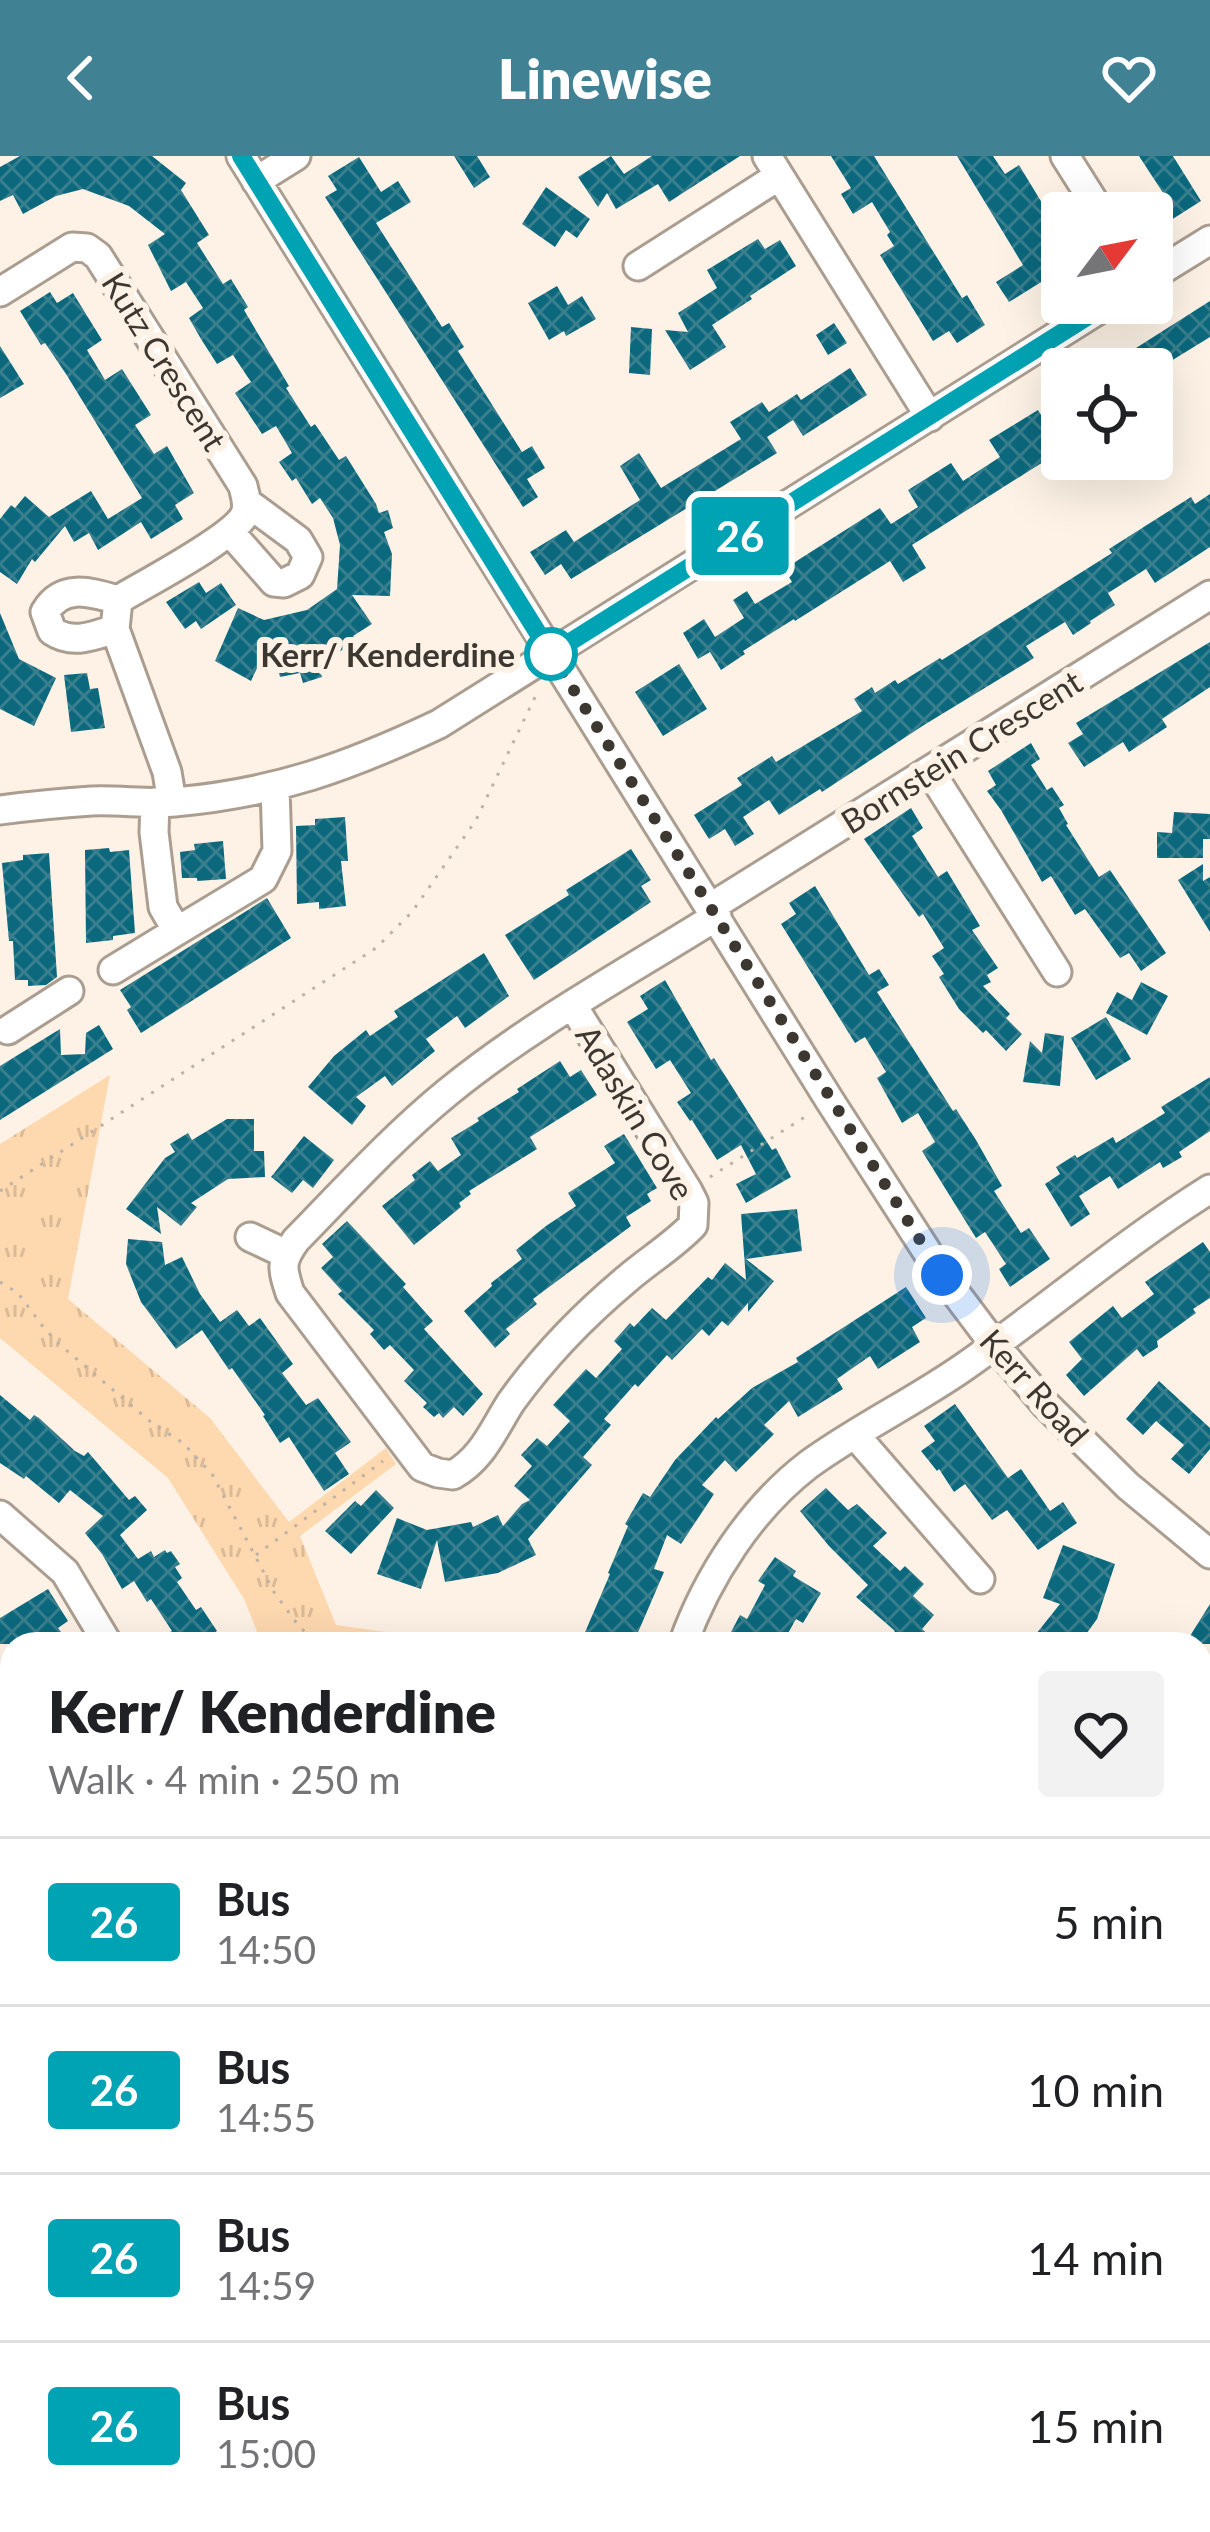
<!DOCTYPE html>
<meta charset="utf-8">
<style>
body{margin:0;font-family:Lato,sans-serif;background:#f2f2f2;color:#202124;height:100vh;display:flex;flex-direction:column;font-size:45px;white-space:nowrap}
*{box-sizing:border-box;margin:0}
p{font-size:39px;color:#757577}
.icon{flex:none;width:66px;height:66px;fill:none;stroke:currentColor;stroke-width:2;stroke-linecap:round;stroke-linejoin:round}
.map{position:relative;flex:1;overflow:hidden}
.panel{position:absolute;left:0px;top:1476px;width:1212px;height:900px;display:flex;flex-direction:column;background:#fff;border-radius:36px 36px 0 0;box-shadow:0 12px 48px #0002}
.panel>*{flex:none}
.badge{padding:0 24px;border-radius:9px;font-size:42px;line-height:78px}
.needle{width:78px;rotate:58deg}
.controls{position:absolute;left:1041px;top:36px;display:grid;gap:24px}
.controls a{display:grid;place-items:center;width:132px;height:132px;border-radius:12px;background:#fff;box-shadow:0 12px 48px #0002;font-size:60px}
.you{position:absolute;width:60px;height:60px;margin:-30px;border:9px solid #fff;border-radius:50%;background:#1a73e8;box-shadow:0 0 0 18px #1a73e833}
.map>.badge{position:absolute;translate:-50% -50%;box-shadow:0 0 0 6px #fff}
.round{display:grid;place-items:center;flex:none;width:126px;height:126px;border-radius:12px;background:#f2f2f2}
.summary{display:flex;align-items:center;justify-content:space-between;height:204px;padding:0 48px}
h1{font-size:57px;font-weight:800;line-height:90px}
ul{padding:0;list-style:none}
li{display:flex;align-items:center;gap:36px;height:168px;padding:0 48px;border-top:3px solid #e0e0e0}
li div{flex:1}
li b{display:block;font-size:45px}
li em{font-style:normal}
li .badge{min-width:132px;font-weight:700;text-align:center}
header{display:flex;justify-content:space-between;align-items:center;height:156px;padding:0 48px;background:#408194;color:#fff;font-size:54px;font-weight:800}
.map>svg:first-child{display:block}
</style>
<header><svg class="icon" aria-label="back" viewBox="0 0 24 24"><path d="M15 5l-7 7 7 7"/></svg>Linewise<svg class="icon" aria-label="heart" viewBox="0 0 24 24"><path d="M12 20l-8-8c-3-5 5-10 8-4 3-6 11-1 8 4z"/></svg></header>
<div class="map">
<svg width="1210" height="2376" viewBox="0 0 1210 2376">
<defs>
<pattern id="grass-tufts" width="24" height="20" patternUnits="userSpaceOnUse" patternTransform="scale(3)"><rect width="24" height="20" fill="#fed8af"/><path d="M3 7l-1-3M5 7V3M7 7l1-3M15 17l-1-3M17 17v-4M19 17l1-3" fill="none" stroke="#dbba97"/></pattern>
<pattern id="building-cross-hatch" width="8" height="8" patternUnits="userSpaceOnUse" patternTransform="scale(3)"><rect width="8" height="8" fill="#0b687d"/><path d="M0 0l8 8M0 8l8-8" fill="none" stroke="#3a7f8e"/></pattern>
</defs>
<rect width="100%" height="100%" fill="#fdf2e5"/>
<path fill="url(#grass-tufts)" d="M 110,919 L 68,1143 L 210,1262 L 289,1366 L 386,1292 L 396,1308 L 300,1380 L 336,1469 L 471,1488 L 262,1488 L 244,1443 L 168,1322 L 0,1182 L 0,988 Z
M 1200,2128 L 1210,2134 L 1210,2376 L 537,2376 L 541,2364 L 1200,2364 Z"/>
<path fill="#fed8af" d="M 594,2364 L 874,2364 L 873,2376 L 593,2376 Z
M 993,2364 L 1077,2364 L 1093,2376 L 984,2376 Z"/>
<path fill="url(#building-cross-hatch)" d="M 20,0 L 152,0 L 186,27 L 181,34 L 209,79 L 197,87 L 223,128 L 231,123 L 248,151 L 244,154 L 289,230 L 286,232 L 311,271 L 315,268 L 339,304 L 346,300 L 376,348 L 379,357 L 388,354 L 393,372 L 384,376 L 392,398 L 390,440 L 352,439 L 372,468 L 353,480 L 356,485 L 319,509 L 322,521 L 303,527 L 300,517 L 280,521 L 271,482 L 251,525 L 215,505 L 238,452 L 264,464 L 307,454 L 337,433 L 340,389 L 333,362 L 320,342 L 312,348 L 296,322 L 292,325 L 279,306 L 292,297 L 276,270 L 262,278 L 235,237 L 251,226 L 233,199 L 217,208 L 201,183 L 189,162 L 203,152 L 186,126 L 171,135 L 148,89 L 165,78 L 129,50 L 83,33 L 56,40 L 23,58 L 13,39 L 0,45 L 0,11 Z
M 454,0 L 477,0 L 490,21 L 474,32 Z
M 611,0 L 624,18 L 652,0 L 740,0 L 669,46 L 658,28 L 616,53 L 607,37 L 598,51 L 578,21 Z
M 831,0 L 874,0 L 962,142 L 967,139 L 985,169 L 957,187 L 949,175 L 933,185 L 880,99 L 894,90 L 887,79 L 890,76 L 872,46 L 853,58 L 841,38 L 851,32 Z
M 957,0 L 993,0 L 1005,18 L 1019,9 L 1062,80 L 1062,113 L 1009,146 L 996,126 L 1023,109 Z
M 1139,0 L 1173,0 L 1201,45 L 1160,71 L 1152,59 L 1152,52 L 1167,43 Z
M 359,1 L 381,36 L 398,25 L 411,46 L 376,67 L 442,171 L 449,167 L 464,191 L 458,195 L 522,296 L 532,290 L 545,312 L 527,323 L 538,341 L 523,351 L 325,41 L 337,34 L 328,20 Z
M 546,31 L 590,63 L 577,82 L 566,74 L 555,91 L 522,68 Z
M 758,83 L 765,93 L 780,84 L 796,110 L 750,140 L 752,143 L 712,169 L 726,191 L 690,214 L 665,174 L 688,176 L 678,157 L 717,132 L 707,114 Z
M 557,130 L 568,149 L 582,140 L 596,163 L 566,180 L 564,175 L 549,184 L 528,147 Z
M 50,136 L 57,147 L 73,137 L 102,184 L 87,194 L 105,224 L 122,213 L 151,259 L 135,269 L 154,298 L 167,290 L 194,337 L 175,349 L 183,363 L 151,383 L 141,366 L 98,394 L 89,377 L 74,386 L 65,370 L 35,406 L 32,403 L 17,428 L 0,416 L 0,363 L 11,349 L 15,352 L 25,340 L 49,361 L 91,335 L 108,363 L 142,342 L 66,218 L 45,187 L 41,189 L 20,155 Z
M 1210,145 L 1210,181 L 1158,213 L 1103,213 Z
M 834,167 L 847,187 L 828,199 L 816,179 Z
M 631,171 L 652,173 L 650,219 L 629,217 Z
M 0,190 L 24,228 L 0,242 Z
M 850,212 L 867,239 L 803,280 L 793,264 L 767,281 L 777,297 L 571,423 L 561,408 L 545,419 L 530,396 L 566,374 L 574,386 L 640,344 L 620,310 L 639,297 L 661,332 L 741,283 L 730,266 L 762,246 L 769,256 L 797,238 L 801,244 Z
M 1038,254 L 1049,272 L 1062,263 L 1062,294 L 912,389 L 926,412 L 903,426 L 890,405 L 795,465 L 794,463 L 743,495 L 745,498 L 721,514 L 710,496 L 698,503 L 683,477 L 704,463 L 715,481 L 744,462 L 733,444 L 747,435 L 755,448 L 792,426 L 784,413 L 880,352 L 891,368 L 918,351 L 908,334 L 951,307 L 963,325 L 1000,301 L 989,284 Z
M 1210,338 L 1210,391 L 1155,427 L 1146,413 L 1108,437 L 1115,449 L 1090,465 L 1091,467 L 1073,479 L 1065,466 L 1026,490 L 1034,502 L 924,569 L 822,636 L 820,633 L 779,659 L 769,644 L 743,661 L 754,678 L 735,690 L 725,673 L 709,683 L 694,659 L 742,629 L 737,622 L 772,600 L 776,606 L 862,555 L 854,543 L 872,531 L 875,537 L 895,524 L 898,528 L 940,502 L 942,504 L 1112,397 L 1109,393 L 1191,341 L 1195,348 Z
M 199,426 L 206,437 L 221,427 L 236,449 L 201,473 L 196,465 L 185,473 L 166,446 Z
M 0,457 L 19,503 L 56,522 L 34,570 L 0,553 Z
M 1210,486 L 1210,531 L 1162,563 L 1167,571 L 1129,596 L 1123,586 L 1084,611 L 1068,587 L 1083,578 L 1076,567 Z
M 679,508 L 707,553 L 663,580 L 635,536 Z
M 87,517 L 90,533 L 98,532 L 105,572 L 71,576 L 64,519 Z
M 1031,587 L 1040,603 L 1031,609 L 1047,634 L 1052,631 L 1064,649 L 1059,652 L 1068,668 L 1066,669 L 1099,721 L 1110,714 L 1166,797 L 1141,815 L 1129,797 L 1120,802 L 1085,753 L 1075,759 L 1051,720 L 1042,726 L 1001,654 L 987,635 L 996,629 L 988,615 Z
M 911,652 L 923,672 L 912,680 L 938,721 L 947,715 L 980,770 L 972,774 L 998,812 L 987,819 L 991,826 L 983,830 L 1010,858 L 1006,862 L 1022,878 L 1006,895 L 986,874 L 983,877 L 959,853 L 939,821 L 944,818 L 932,800 L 944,792 L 923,758 L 919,761 L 864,683 Z
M 1174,656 L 1210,658 L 1210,683 L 1203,683 L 1203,702 L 1157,702 L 1157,676 L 1172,677 Z
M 345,661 L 348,705 L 341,705 L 346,750 L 319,753 L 319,746 L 297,748 L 296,670 L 315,669 L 315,663 Z
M 223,685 L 226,723 L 197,725 L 197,722 L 182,722 L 180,696 L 195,694 L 194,688 Z
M 109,692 L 110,696 L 129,694 L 135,777 L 113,780 L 113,784 L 86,787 L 85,694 Z
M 631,693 L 651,724 L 641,730 L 651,746 L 534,824 L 505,779 L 569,739 L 566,734 Z
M 49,697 L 57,821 L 46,829 L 28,830 L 28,824 L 15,824 L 13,785 L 9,785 L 2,707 L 23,704 L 23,699 Z
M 1203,708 L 1203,725 L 1210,721 L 1210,776 L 1178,724 Z
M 815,730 L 869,819 L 879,813 L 889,829 L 877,836 L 953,955 L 956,953 L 976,984 L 1002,1030 L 994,1035 L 1021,1077 L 1029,1072 L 1050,1103 L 1010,1131 L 999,1113 L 1006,1108 L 985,1076 L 976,1082 L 922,995 L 935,986 L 918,957 L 902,967 L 877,922 L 886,916 L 865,881 L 855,887 L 781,768 L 796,758 L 789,747 Z
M 267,742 L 291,782 L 141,877 L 127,854 L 131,851 L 120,834 Z
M 484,797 L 509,840 L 465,872 L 457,860 L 426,883 L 435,895 L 408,917 L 392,930 L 385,920 L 356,941 L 366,950 L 352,969 L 308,931 L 334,900 L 366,874 L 370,880 L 398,861 L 394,855 Z
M 665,824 L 711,904 L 714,902 L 772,994 L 776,992 L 791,1021 L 746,1047 L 736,1028 L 756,1018 L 741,989 L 717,1004 L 692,964 L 690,965 L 677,946 L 691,937 L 670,904 L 656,913 L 627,866 L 648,853 L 640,840 Z
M 1141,826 L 1168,840 L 1147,879 L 1106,857 L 1117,836 L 1132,844 Z
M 1106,861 L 1131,903 L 1096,924 L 1071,882 Z
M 99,869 L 113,893 L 0,964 L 0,910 L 60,873 L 61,899 L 85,898 L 86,877 Z
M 1045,877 L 1064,880 L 1060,930 L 1023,926 L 1030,885 L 1042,897 Z
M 560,905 L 570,921 L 581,914 L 597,939 L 530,981 L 537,993 L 469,1035 L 471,1038 L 459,1047 L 461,1051 L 414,1089 L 382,1050 L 415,1024 L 412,1019 L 430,1005 L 438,1015 L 461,999 L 451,982 L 479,965 L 477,962 L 519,936 L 517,933 Z
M 1210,921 L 1210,975 L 1179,996 L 1182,1001 L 1163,1012 L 1160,1006 L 1118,1033 L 1110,1020 L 1079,1040 L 1090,1058 L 1071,1071 L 1045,1028 L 1060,1018 L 1056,1011 L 1075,999 L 1077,1002 L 1113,981 L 1116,987 L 1165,957 L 1161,951 Z
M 227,963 L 254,963 L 254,995 L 264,995 L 265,1021 L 228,1023 L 191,1047 L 197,1051 L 181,1070 L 157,1051 L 161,1078 L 126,1053 L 165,1002 L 175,996 L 170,988 L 188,977 L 192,984 Z
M 624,978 L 657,1032 L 647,1038 L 651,1045 L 626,1061 L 631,1070 L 533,1143 L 537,1148 L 506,1173 L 510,1178 L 495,1192 L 464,1155 L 492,1130 L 491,1127 L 522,1103 L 516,1094 L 546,1070 L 576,1050 L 568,1037 L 615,1007 L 604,990 Z
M 304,980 L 334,1004 L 313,1032 L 303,1024 L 292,1037 L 271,1021 Z
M 797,1053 L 802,1095 L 746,1103 L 774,1125 L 748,1156 L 748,1147 L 728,1170 L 722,1165 L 709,1180 L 702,1173 L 672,1204 L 667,1199 L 638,1231 L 635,1228 L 604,1263 L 611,1269 L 583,1301 L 592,1309 L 528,1383 L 536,1399 L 498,1417 L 445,1426 L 437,1384 L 421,1433 L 377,1418 L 397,1362 L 427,1374 L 471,1366 L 473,1371 L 498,1359 L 503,1370 L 522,1348 L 530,1344 L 514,1330 L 532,1310 L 521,1299 L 537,1282 L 547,1290 L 570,1265 L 553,1249 L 572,1228 L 586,1213 L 596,1222 L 622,1193 L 614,1185 L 630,1167 L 634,1171 L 652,1152 L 666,1164 L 708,1121 L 712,1124 L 725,1107 L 746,1124 L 741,1058 Z
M 347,1065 L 406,1128 L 403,1131 L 433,1165 L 424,1173 L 483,1238 L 463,1260 L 454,1251 L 443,1262 L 439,1257 L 434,1261 L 423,1251 L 427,1247 L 404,1225 L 414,1214 L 390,1189 L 384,1194 L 370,1178 L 374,1174 L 338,1138 L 342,1135 L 321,1112 L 333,1101 L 322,1088 Z
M 128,1083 L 162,1086 L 165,1109 L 182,1101 L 200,1138 L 220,1166 L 237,1154 L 249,1170 L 260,1162 L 293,1208 L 282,1217 L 306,1249 L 318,1242 L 351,1286 L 335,1297 L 349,1318 L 324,1335 L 289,1281 L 280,1287 L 263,1260 L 265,1259 L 232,1212 L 229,1214 L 202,1174 L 176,1193 L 141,1146 L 126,1108 Z
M 1203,1086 L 1210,1096 L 1210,1142 L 1193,1153 L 1196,1157 L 1157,1185 L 1158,1191 L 1143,1201 L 1137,1193 L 1084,1240 L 1066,1219 L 1082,1203 L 1069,1186 L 1113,1150 L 1122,1162 L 1154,1138 L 1145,1126 Z
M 906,1131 L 926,1162 L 912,1171 L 920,1186 L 878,1213 L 870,1200 L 837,1223 L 843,1233 L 798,1261 L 789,1245 L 764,1269 L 774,1278 L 736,1316 L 725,1304 L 702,1329 L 714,1338 L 681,1388 L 667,1379 L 654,1413 L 664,1416 L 633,1488 L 580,1488 L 610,1418 L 608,1417 L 628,1370 L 625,1368 L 643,1337 L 650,1341 L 675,1304 L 716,1261 L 718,1263 L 752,1232 L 798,1206 L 796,1202 Z
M 1159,1225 L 1210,1272 L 1210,1293 L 1189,1318 L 1171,1303 L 1184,1289 L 1156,1265 L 1143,1279 L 1126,1263 Z
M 0,1239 L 30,1264 L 34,1259 L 39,1262 L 75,1295 L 84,1300 L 88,1296 L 129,1344 L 135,1340 L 147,1354 L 120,1379 L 138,1403 L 151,1395 L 154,1401 L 165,1394 L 167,1397 L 171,1395 L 180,1408 L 175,1411 L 182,1422 L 177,1426 L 196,1454 L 201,1451 L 217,1475 L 197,1488 L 150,1488 L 172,1475 L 151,1443 L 147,1446 L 134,1425 L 122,1433 L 102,1398 L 85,1377 L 103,1360 L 70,1334 L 59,1347 L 26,1320 L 24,1323 L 0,1307 Z
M 955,1248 L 1008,1322 L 1021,1313 L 1050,1355 L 1063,1346 L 1077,1367 L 1038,1394 L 1007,1354 L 992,1364 L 965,1328 L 954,1336 L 939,1313 L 937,1315 L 921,1295 L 935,1285 L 924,1270 Z
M 826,1332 L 848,1354 L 857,1348 L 887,1377 L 873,1390 L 900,1415 L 905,1410 L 924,1428 L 913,1440 L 934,1459 L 922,1473 L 939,1488 L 883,1488 L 895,1475 L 856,1441 L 868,1429 L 829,1390 L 800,1355 Z
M 376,1334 L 394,1352 L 351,1398 L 325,1375 L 355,1345 L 361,1350 Z
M 1063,1389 L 1115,1408 L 1097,1463 L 1079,1488 L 1028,1488 L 1060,1448 L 1043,1442 Z
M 775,1401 L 796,1415 L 793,1420 L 821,1437 L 803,1467 L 796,1463 L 782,1488 L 745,1488 L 730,1478 L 740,1459 L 747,1463 L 765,1429 L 758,1425 Z
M 48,1433 L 68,1465 L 58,1472 L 61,1476 L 57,1479 L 62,1488 L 0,1488 L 0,1462 Z
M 1210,1448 L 1210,1488 L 1185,1488 Z"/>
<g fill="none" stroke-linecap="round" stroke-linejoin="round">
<defs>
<path id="minor" d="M 241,0 L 830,945 L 942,1119 L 994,1188 L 1045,1248 L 1128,1330 L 1210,1398
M 767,0 L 930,261
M 1065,0 L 1101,57
M 256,25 L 296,0
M 638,110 L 779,20
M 1152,120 L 1210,84
M 0,136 L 72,91 L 87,92 L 98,100 L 243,330 C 245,340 249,348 245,358 C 234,382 144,428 118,444 L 115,473 L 167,616 L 172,646
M 230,376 L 274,426 L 284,427 L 300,419 L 308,401 L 298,384 L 248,347
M 115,473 C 93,480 73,489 52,475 L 45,456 C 62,427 90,436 118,444
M 930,615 L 1057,816
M 155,646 L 154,676 L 163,751 L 177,775 L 263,723 L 277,695 L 275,631
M 0,654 C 30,650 62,647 92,645 C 120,644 148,648 175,646 C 276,637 348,611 439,568 L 1109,147
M 711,751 L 1210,439
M 113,814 L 177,775
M 573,850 L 688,1035 L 694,1047 L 693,1069 C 673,1090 649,1104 627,1123 C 584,1159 544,1200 511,1246 C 493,1274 483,1302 453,1319 L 438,1317 L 422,1311 L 290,1137 C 282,1112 280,1106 296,1084 C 345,1034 393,981 448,936 C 530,869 626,817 717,760
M 8,874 L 69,835
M 250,1081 L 286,1098
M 856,1280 L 980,1423
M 0,1359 L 65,1416 L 108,1488
M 683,1488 C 707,1421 751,1353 808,1309 C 857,1273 914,1246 964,1211 C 1047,1153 1124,1087 1210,1033
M 0,1576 L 12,1570
M 1200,1635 L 1210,1625
M 1200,1933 L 1210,1930
M 0,2002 L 12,2006
M 0,2306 L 12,2310
M 198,2364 L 238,2376
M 58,2376 L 61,2364
M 90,2376 L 93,2364
M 376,2376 L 379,2364"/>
</defs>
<use href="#minor" stroke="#ab9e90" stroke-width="33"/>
<path stroke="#bcb3a8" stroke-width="3" stroke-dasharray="3 9" stroke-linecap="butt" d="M 710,1021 L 808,959
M 0,1035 L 376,792 L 412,756 L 476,664 L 536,539
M 0,1126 L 18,1137 L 44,1172 L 59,1188 L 152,1267 L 183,1287 L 212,1318 L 274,1436 L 298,1469 L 317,1488
M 256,1399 L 383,1305
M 1200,2196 L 1210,2199
M 1192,2364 L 1210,2374
M 896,2376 L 901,2364"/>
<use href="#minor" stroke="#fff" stroke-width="27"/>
</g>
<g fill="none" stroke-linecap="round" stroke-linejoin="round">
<defs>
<path id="line" d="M 241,0 L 551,498 L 1109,147"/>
</defs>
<use href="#line" stroke="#fff" stroke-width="27"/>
<use href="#line" stroke="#00a3b4" stroke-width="18"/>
<path stroke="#3d3731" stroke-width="12" stroke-dasharray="0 21.6" d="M 551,498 L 942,1119"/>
</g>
<circle fill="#fff" stroke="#00a3b4" stroke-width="6" cx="551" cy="498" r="24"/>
<g text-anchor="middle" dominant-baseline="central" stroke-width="12" stroke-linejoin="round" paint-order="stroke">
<g font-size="33" fill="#3d3731" stroke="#fdf2e5">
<text transform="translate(165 205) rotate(58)">Kutz Crescent</text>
<text transform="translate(961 595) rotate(-32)">Bornstein Crescent</text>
<text transform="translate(636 956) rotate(59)">Adaskin Cove</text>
<text transform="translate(1035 1231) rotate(48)">Kerr Road</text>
</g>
<g font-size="33" font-weight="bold" fill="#3d3731" stroke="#fdf2e5" text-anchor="end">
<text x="515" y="498">Kerr/ Kenderdine</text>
</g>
</g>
</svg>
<div class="controls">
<a><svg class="needle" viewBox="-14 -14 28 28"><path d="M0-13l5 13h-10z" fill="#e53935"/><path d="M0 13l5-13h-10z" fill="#757577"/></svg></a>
<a><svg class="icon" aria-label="locate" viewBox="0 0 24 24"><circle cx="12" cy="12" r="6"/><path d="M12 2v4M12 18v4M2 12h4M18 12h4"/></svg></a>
</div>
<div class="you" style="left:942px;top:1119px"></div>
<b class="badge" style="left:740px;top:380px;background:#00a3b4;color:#fff">26</b>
<section class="panel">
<div class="summary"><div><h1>Kerr/ Kenderdine</h1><p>Walk · 4 min · 250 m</p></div><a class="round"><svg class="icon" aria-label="heart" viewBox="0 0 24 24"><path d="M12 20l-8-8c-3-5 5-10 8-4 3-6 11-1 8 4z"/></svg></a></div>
<ul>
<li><span class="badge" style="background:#00a3b4;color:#fff">26</span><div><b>Bus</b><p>14:50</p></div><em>5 min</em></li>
<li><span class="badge" style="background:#00a3b4;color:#fff">26</span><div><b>Bus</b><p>14:55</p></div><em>10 min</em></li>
<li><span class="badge" style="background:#00a3b4;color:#fff">26</span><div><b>Bus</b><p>14:59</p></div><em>14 min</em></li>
<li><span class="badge" style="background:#00a3b4;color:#fff">26</span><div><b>Bus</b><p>15:00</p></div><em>15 min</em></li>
</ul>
</section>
</div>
